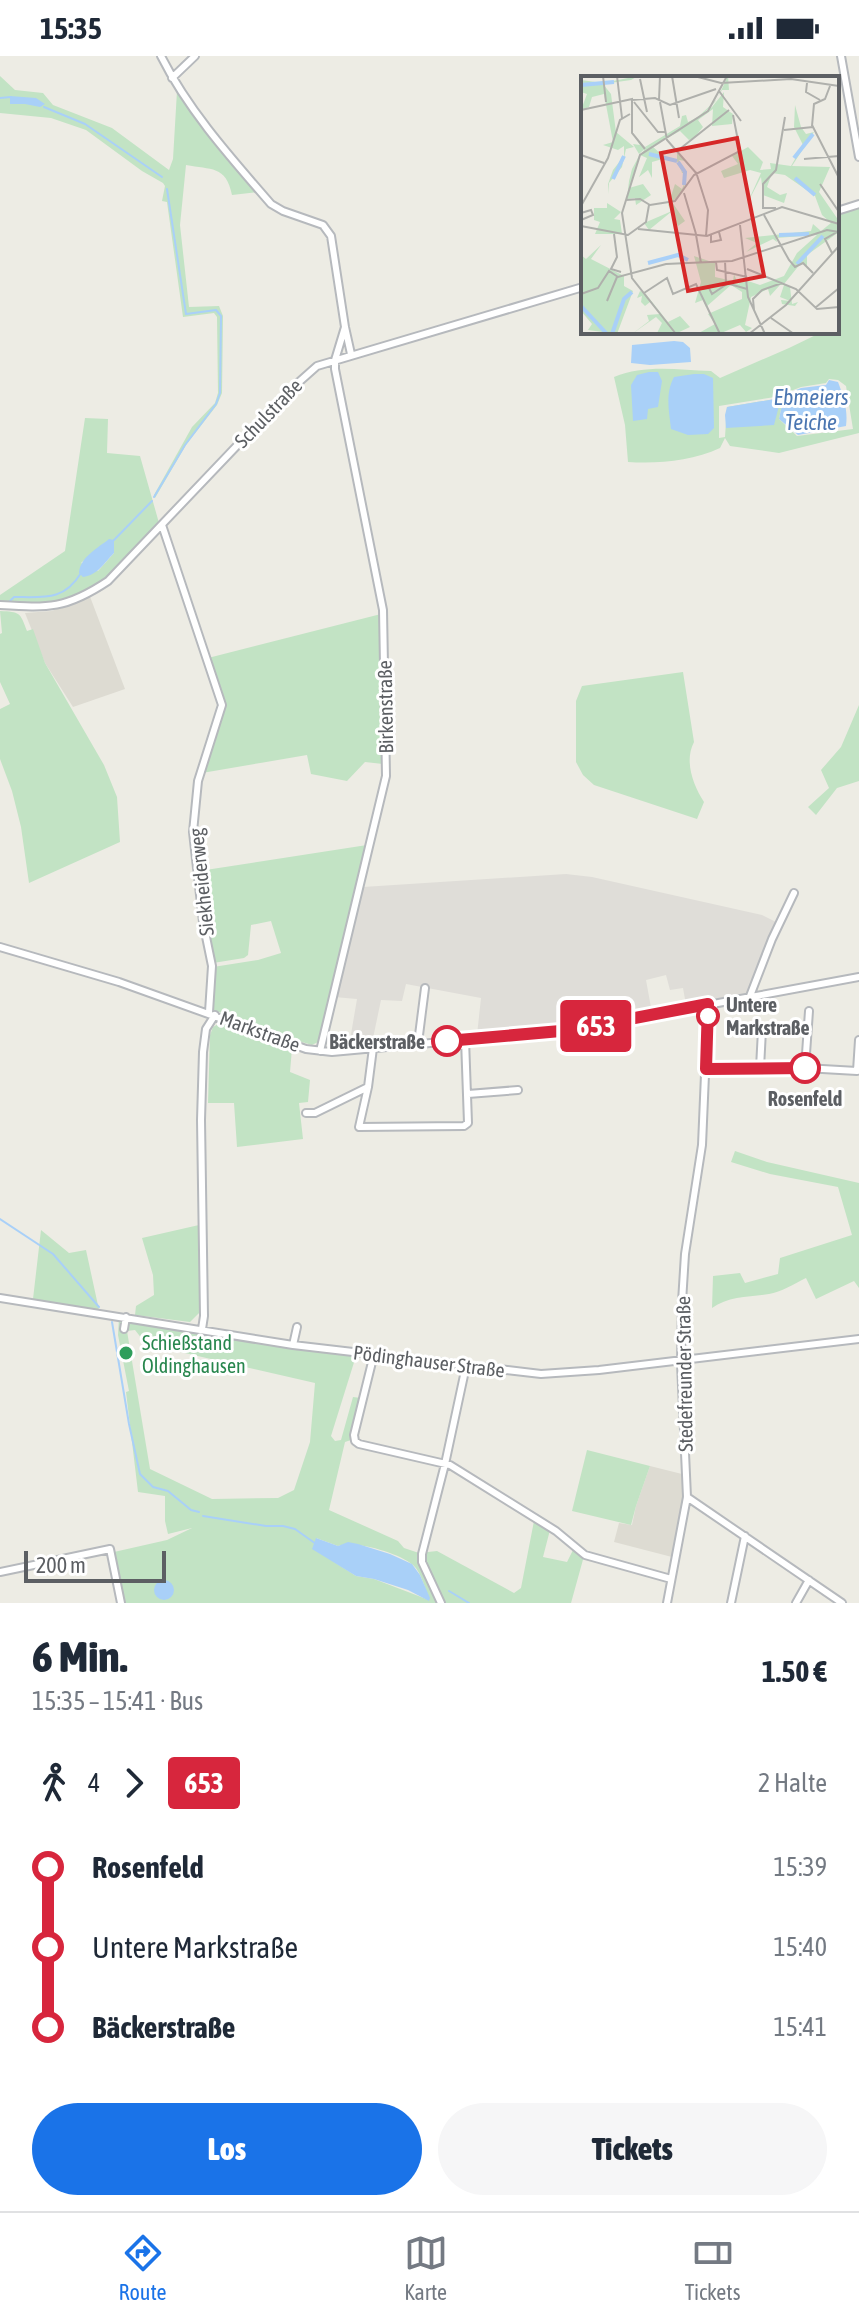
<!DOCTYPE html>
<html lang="de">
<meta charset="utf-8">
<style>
body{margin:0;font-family:"Asap Condensed",sans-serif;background:#f6f6f7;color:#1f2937;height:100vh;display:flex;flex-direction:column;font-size:30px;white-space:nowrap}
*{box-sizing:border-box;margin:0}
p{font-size:26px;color:#747a83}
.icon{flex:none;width:44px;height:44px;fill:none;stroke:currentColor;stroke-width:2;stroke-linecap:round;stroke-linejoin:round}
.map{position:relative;height:1547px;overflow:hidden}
.side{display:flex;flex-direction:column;background:#fff;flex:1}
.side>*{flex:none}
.badge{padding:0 16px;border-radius:6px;font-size:28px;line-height:52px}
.scale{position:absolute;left:24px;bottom:20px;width:142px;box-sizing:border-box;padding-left:8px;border:4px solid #5c5f63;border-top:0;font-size:22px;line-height:28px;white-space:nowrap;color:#5c5f63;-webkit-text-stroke:6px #fff;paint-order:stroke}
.map>.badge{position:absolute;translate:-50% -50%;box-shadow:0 0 0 4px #fff}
.legs{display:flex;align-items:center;gap:12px;height:88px;padding:0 32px;font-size:26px}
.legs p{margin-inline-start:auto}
.overview{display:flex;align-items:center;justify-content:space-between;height:136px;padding:0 32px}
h1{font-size:44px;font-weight:800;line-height:60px}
.button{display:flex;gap:16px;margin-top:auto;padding:16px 32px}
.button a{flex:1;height:92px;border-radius:48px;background:#1a73e8;color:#fff;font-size:32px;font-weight:800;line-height:92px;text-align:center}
.button a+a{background:#f6f6f7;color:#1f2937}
ul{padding:0 32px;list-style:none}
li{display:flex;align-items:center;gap:28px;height:80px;font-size:30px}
li i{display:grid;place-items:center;width:12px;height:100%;margin:0 10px;background:currentColor}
li i::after{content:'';width:20px;height:20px;margin:-10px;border:6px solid;border-radius:50%;background:#fff}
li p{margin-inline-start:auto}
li:first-child i{background:linear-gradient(#0000 50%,currentColor 0)}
li:last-child i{background:linear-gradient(currentColor 50%,#0000 0)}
.status{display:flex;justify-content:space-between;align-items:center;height:56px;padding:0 40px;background:#fff;direction:ltr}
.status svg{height:22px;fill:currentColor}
.menu{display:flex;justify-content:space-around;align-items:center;height:112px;border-top:2px solid #e0e1e3;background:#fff;font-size:22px;color:#747a83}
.menu a{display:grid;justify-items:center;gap:4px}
.menu .active{color:#1a73e8}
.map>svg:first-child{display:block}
</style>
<div class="status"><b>15:35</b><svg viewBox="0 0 49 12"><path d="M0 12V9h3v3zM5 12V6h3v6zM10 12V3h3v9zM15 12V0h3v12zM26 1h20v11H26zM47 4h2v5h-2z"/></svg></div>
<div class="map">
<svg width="859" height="1547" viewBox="0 0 859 1547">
<rect width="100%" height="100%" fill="#edece4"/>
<path fill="#dfddd8" d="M 566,818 L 592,821 L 762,859 L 778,867 L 751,934 L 747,937 L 686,949 L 683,932 L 670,934 L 666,919 L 646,924 L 652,957 L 587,970 L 477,979 L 481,942 L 406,928 L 402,945 L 381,944 L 372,987 L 349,990 L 357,943 L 334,941 L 363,831 Z"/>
<path fill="#dddbd2" d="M 89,538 L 125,633 L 73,651 L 45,607 L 25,557 L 52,555 Z
M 650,1410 L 682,1418 L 684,1438 L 672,1501 L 614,1486 L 619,1467 L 632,1469 L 636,1450 Z"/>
<path fill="#c2e3c4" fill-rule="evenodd" d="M 0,20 L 15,34 L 43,37 L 53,49 L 112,72 L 169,114 L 173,103 L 177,35 L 258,136 L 232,139 C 226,109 211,114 186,109 L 180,169 L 189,251 L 219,250 L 223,260 L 222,337 L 217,349 L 186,389 L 155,442 L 154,439 L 192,371 L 215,347 L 218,337 L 217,261 L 214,257 L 183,261 L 167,146 L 162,145 L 165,130 L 163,127 L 142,115 L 86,74 L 51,62 L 0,57 Z
M 859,150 L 859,377 L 779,397 L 730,390 L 725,382 L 720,392 C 692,405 658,408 628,406 L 625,369 L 614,321 C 645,308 678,314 711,315 L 720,322 L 789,292 L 822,276 L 837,276 L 837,157 ZM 829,323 L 838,324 L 846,330 L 853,373 L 797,380 L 779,363 L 784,339 L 775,343 L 727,351 L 725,381 L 719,382 L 719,350 L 775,341 L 801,331 L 826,327 Z
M 85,362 L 108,363 L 107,397 L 140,400 L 159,467 C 131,499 100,538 56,546 C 37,550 19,548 0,547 L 0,539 L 65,495 ZM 102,489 L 114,497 L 98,515 L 81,507 Z
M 0,555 C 20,556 20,556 27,575 L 33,573 L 45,607 L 104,709 L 117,741 L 120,786 L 29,827 L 21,771 L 12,735 L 0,703 L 0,653 L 10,648 L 0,626 L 0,578 L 2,577 Z
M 381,558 L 383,708 L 365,706 L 347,725 L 311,718 L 307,699 L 202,717 L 224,652 L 208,602 Z
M 683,616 L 694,686 C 684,705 693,729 704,746 L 697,763 L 594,729 L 583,719 L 576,706 L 576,645 L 582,630 Z
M 859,649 L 859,725 L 837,732 L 816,759 L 808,751 L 829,732 L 821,714 L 841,691 Z
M 367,789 L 318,986 L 312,989 L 292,983 L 211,953 L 213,911 L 258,904 L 281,897 L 271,865 L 251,869 L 248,899 L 244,902 L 213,907 L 205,865 L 199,815 Z
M 220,967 L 226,967 L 292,992 L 290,1016 L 310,1024 L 308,1046 L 299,1047 L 303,1083 L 237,1091 L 234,1047 L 208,1047 L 210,979 L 213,971 Z
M 735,1095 L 767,1106 L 859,1127 L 859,1232 L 854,1225 L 816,1243 L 806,1222 C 794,1228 781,1236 769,1238 C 750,1241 728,1240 712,1252 L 713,1220 L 740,1217 L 745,1227 L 778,1218 L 780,1202 L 852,1179 L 838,1131 L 770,1118 L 731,1106 Z
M 199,1169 L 201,1255 L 190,1266 L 135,1259 L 136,1250 L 154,1239 L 153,1219 L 142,1182 Z
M 41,1174 L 69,1197 L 86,1194 L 99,1254 L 33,1243 Z
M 119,1262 L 356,1300 L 331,1380 L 335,1385 L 341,1384 L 353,1341 L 361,1342 L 351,1384 L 345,1386 L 329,1454 L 398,1485 L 404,1492 L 419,1497 L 437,1495 L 514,1537 L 521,1532 L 534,1465 L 550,1474 L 543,1501 L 567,1506 L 574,1492 L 584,1500 L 571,1547 L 124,1547 L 114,1496 L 167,1484 L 192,1472 L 168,1478 L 165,1465 L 165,1440 L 138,1436 L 126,1336 L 129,1335 L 118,1279 ZM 135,1274 L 146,1288 L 315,1327 L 310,1386 L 294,1434 L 278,1442 L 212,1443 L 150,1413 L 127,1275 ZM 316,1482 L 338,1490 C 355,1484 399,1497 413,1509 C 421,1516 426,1534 429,1544 L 374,1523 L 356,1520 L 328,1502 Z
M 587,1394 L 650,1410 L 636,1450 L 631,1469 L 572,1455 Z"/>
<path fill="#a9d0f8" d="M 10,40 L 36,42 L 45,48 L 40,51 L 25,48 L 10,48 Z
M 674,285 L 683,286 L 690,292 L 691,306 L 650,309 L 631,307 L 632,289 Z
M 649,316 L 658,316 L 662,325 L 658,351 L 648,353 L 647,363 L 633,365 L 631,329 L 637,319 Z
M 694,318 L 704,318 L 713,322 L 714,372 L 708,378 L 688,379 L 671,373 C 669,354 665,338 674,321 Z
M 829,324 L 838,326 C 844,342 848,354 846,370 L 798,379 L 779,363 L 784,339 L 801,332 L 826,329 Z
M 775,343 L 780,346 L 774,369 L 726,372 L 725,359 L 727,351 Z
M 109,483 L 114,484 L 114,497 C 104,507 98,519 83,521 L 79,517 C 80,501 98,492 109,483 Z
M 316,1482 L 338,1490 L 348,1486 L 358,1488 L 390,1498 L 412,1508 L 420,1519 L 430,1542 L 429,1545 L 408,1534 L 374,1523 L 356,1520 L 312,1493 Z
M154 1534a10 10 0 1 1 20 0a10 10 0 1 1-20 0Z"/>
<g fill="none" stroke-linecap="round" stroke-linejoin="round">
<path stroke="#a9d0f8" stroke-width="2" d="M 0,42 L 11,41
M 44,51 L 85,68 L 162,121
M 154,441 L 185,389 L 216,348 L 220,337 L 221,260 L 216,254 L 186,258 L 167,133
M 114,484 L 152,445
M 9,546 L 14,541 C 44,541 64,545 81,517
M 0,1163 L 53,1198 L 99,1251
M 112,1266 L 129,1368 L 140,1418 L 153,1431 L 168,1435 L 191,1454 L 199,1456
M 203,1460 L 266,1470 L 283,1470 L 295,1473 L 316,1488
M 449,1535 L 469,1547"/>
<defs>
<path id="minor" d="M 161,0 C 188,54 231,102 271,148 L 283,155 L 323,169 L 331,180 L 345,271 L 351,298
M 841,0 L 859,101
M 172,22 L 195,0
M 837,155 L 859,148
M 162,469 L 222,649 L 198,725 L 193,776 L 203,866 L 212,910 L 209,956
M 0,549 C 49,552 66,553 108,525 L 290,334 L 317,310 L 583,231
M 0,891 L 119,926 L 306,993 L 332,996 L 572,974 L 859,921
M 750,940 L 772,883 L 794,837
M 418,987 L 425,932
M 373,992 L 368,1031 L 359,1071 L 464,1070 L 468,1067 L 465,983
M 320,995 L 386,720 L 383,554 L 335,313 L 335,304 L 345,271
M 760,1012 L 762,974
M 805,1012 L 809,955
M 706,1013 L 805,1012 L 857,1015 L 859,984
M 468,1038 L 518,1034
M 306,1057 L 315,1057 L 368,1031
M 0,1242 L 293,1289 L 541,1318 L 599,1314 L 859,1283
M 124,1273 L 126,1261
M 202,1273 L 204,1260 L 201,1064 L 203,996 L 206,973 L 215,959
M 293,1289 L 297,1271
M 374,1298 L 354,1379 L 355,1385 L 359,1388 L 450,1409 L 556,1475 L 585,1499 L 671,1523
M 687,1441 L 842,1547
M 0,1516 L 110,1493 L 121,1547
M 441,1547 L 422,1506 L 422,1498 L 445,1408 L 466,1310
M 667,1547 L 687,1441 L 681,1308 L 682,1246 L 685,1198 L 702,1089 L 708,948
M 731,1547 L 745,1480
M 796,1547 L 809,1524"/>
</defs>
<use href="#minor" stroke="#b6b9bd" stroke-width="10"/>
<use href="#minor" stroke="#fff" stroke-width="6"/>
</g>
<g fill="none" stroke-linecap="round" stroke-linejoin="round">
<defs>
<path id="line-1" d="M 447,985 L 572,974 L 708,948 L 706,1013 L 805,1012"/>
</defs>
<use href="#line-1" stroke="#fff" stroke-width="18"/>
<use href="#line-1" stroke="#d7263d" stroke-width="12"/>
</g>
<g fill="#fff" stroke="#d7263d" stroke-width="4">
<circle cx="708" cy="960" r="10"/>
<circle cx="447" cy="985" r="14"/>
<circle cx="805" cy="1012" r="14"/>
</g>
<circle fill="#2e9e5b" stroke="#fff" stroke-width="3" cx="126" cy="1297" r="8"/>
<g text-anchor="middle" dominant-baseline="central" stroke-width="6" stroke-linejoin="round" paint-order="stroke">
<g font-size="20" fill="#5c5f63" stroke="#fff">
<text transform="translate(268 357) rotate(-46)">Schulstraße</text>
<text transform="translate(385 651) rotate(-91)">Birkenstraße</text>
<text transform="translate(201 826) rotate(-96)">Siekheiderweg</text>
<text transform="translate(260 975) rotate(20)">Markstraße</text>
<text transform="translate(429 1305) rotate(7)">Pödinghauser Straße</text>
<text transform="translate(684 1318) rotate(-91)">Stedefreunder Straße</text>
</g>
<g font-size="20" font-weight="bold" fill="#5c5f63" stroke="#fff" text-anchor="start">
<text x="726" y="948">Untere<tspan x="726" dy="23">Markstraße</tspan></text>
<text x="425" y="985" text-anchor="end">Bäckerstraße</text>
<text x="805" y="1042" text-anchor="middle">Rosenfeld</text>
</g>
<g font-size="20" fill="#27864d" stroke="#fff" text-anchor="start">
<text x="142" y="1286">Schießstand<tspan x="142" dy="23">Oldinghausen</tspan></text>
</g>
<g font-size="22" font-style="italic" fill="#4b76b1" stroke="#fff">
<text x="811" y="341">Ebmeiers<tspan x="811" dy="25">Teiche</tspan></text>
</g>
</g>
<g transform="translate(581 20)">
<rect width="258" height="258" fill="#edece4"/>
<path d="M 57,0 L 50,4 L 22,8 L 30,18 L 35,56 L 53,71 L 45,73 L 41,91 L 28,107 L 27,118 L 27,108 L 32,94 L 43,80 L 43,70 L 37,74 L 22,69 L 32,66 L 23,18 L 11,21 L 8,31 L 0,34 L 6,18 L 0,16 L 0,4 L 22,7 ZM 147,0 L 148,14 L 141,14 L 134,26 L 120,40 L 131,31 L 143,16 L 142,31 L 152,38 L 151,48 L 131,50 L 132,33 L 117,44 L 122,51 L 113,62 L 108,64 L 99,55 L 71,70 L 82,80 L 96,84 L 96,77 L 105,85 L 98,84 L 101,96 L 104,96 L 105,103 L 102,116 L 91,126 L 104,145 L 97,150 L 90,136 L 68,154 L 63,147 L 91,135 L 87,129 L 94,108 L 101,113 L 105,103 L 104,97 L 101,97 L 97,86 L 85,82 L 71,86 L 71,102 L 67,94 L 58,101 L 66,82 L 59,79 L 48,112 L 62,108 L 70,119 L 55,129 L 54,122 L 46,123 L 48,105 L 51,93 L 58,80 L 66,71 L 58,78 L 52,68 L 59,69 L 55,63 L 64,71 L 99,50 L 101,40 L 105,39 L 107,46 L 117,41 L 136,23 ZM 214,29 L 220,51 L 225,58 L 233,56 L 211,90 L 249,91 L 238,116 L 258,145 L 258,156 L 226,179 L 226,190 L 220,187 L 203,208 L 209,211 L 211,228 L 217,226 L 214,230 L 201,228 L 200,224 L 209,225 L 199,221 L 203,209 L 199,209 L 189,220 L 187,213 L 170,221 L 164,249 L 171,252 L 165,256 L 159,249 L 138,258 L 116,258 L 134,248 L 127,238 L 161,223 L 161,216 L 150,209 L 125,231 L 122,224 L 114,227 L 120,206 L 113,180 L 134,187 L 134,201 L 152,205 L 153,198 L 157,208 L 161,203 L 179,209 L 203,200 L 216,177 L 236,159 L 195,162 L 196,166 L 192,163 L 165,176 L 176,167 L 164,162 L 230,155 L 232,148 L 240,155 L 250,147 L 241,139 L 234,120 L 204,99 L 191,97 L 186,111 L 199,119 L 206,117 L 203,127 L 182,119 L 180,101 L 165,130 L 180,97 L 169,94 L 143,102 L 140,95 L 157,88 L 151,80 L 167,71 L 182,86 L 179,94 L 190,93 L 189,87 L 210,90 L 222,69 L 213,51 ZM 26,127 L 40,136 L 33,143 L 39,144 L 41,158 L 14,158 L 19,146 L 13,144 L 13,132 L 26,132 ZM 20,169 L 10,183 L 43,200 L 43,210 L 52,215 L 36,258 L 7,254 L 11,248 L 0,235 L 0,179 L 5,183 ZM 59,215 L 64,217 L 87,246 L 99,240 L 109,251 L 94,258 L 76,257 L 81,247 L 75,241 L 51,258 L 68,245 L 66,239 L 79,238 L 69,226 L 64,230 L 60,226 L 61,220 L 56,222 Z" fill="#c2e3c4"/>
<path fill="none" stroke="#a9d0f8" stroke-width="4" d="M 0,9 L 33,6M 68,78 L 96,85M 213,82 L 232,58M 97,86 L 104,96 L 103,109M 214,102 L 234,119M 32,103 L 43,80M 198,159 L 228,158M 67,187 L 97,179 L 107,184M 216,188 L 242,160M 0,230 L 26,258M 31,258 L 43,223 L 51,216"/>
<path fill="none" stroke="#afb0ac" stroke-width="2" d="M 22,0 L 25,26M 36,0 L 41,42M 91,0 L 98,42M 113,0 L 140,7 L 210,3 L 258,10M 59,3 L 66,36M 226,7 L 225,16 L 239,24M 138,15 L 160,45M 51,24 L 74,22 L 89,29 L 135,13M 78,24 L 79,0M 53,26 L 77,56 L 85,56M 79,26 L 86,64 L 116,98M 0,34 L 51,23 L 51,57 L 64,73M 231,49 L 258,102M 231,50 L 233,28 L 244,23 L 249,10M 203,54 L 232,51M 95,76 L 148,34M 0,79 L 23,87M 223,83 L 258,80M 115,96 L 127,134 L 125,160M 239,108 L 258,136M 103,117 L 115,158M 45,124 L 59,123 L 69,129 L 94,125 L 113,99 L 159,75 L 152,39M 0,130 L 27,82 L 39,44 L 49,38M 195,132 L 182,132 L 182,108 L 195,94 L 204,41M 0,137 L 10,134 L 12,139 L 0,144M 183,139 L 208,184 L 214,191 L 222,187 L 232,197M 159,149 L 167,221 L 184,258M 0,150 L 47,159 L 65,146 L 68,129M 57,153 L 126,160 L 201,131 L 258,148M 33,158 L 36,181 L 30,193 L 40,196M 115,159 L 120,187M 130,159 L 130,166 L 140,164 L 138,156M 251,177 L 244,163 L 256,156M 144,185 L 145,207 L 166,213M 135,186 L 136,194 L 166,201M 166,193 L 215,213 L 236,233 L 258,231M 118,213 L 128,212 L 131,218 L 146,208M 63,217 L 86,202 L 92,218 L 115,208 L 139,258M 0,218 L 17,212 L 28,195 L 37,201 L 85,188 L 151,185 L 246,154 L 258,156M 26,225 L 36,201M 234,232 L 258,212M 173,234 L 172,223 L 181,214 L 201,207M 190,242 L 213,258M 95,258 L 51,202 L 41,137 L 59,79 L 127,35 L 146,0M 168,258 L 205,229 L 258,170"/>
<path fill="#d62828" fill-opacity="0.15" stroke="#d62828" stroke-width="4" d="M 156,62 L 183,200 L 107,215 L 80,77 Z"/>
<rect width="258" height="258" fill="none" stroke="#5c5f63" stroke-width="4"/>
</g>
</svg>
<div class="scale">200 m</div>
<b class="badge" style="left:596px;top:970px;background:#d7263d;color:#fff">653</b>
</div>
<section class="side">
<div class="overview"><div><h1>6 Min.</h1><p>15:35 – 15:41 · Bus</p></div><b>1.50 €</b></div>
<div class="legs"><svg class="icon" aria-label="walk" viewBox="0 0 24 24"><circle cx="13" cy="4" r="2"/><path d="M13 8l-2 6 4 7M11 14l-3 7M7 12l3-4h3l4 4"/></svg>4<svg class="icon" aria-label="forward" viewBox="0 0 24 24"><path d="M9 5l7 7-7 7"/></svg><b class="badge" style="background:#d7263d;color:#fff">653</b><p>2 Halte</p></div>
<ul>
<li><i style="color:#d7263d"></i><b>Rosenfeld</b><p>15:39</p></li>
<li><i style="color:#d7263d"></i><span>Untere Markstraße</span><p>15:40</p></li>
<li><i style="color:#d7263d"></i><b>Bäckerstraße</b><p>15:41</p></li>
</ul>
<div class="button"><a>Los</a><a>Tickets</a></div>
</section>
<nav class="menu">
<a class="active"><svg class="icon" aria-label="directions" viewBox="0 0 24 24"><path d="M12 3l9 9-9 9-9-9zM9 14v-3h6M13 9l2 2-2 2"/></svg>Route</a>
<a><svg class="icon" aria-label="map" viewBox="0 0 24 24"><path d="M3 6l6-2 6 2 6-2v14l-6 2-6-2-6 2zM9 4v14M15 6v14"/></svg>Karte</a>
<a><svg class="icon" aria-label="tickets" viewBox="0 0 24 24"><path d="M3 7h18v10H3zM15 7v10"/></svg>Tickets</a>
</nav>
